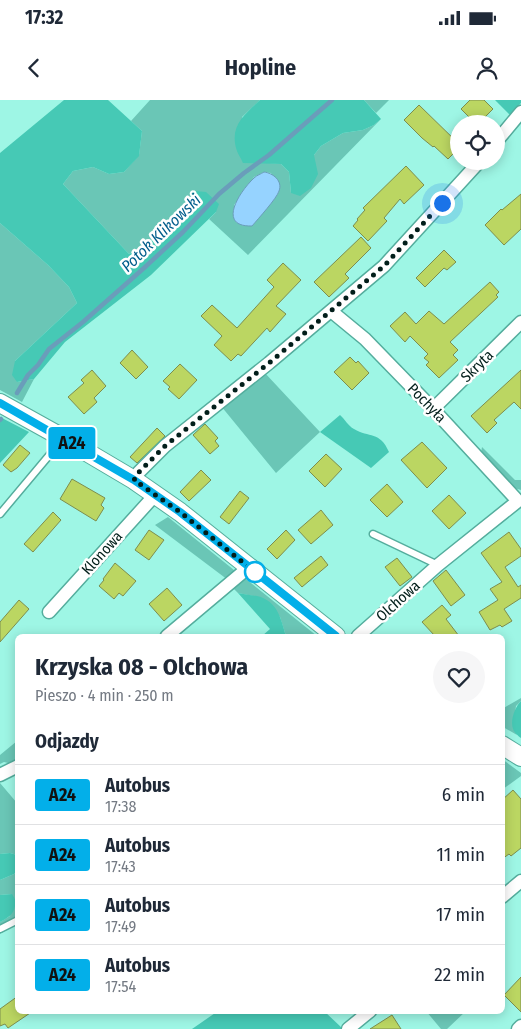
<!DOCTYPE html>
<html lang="pl">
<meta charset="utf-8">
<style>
body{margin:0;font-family:"Fira Sans Condensed",sans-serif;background:#f6f6f7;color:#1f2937;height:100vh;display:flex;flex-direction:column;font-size:19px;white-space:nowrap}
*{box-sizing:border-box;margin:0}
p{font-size:16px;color:#747a83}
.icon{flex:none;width:28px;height:28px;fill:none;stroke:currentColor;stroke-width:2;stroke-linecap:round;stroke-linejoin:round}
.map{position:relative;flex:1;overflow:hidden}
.side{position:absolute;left:15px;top:534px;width:490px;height:380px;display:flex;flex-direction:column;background:#fff;border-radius:8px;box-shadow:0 2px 12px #0003}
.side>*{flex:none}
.badge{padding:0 10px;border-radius:4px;font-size:18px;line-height:32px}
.fabs{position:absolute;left:450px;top:15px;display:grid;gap:10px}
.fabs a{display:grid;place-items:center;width:55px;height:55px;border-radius:50%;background:#fff;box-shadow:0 2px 12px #0003;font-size:25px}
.you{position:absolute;width:25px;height:25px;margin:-12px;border:4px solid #fff;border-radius:50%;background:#1a73e8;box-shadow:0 0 0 8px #1a73e833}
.map>.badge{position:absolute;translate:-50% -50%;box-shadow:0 0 0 2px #fff}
h2{padding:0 20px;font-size:19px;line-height:45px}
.round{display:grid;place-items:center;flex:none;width:52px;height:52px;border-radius:26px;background:#f6f6f7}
.head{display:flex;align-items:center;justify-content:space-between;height:85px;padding:0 20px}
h1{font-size:24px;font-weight:700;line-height:38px}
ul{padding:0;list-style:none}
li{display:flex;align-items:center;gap:15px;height:60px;padding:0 20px;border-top:1px solid #e0e1e3}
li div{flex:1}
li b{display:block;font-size:19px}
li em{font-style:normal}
li .badge{min-width:55px;font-weight:700;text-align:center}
.status{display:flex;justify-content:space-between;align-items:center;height:35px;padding:0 25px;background:#fff;direction:ltr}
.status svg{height:14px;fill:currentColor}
header{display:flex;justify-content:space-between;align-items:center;height:65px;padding:0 20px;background:#fff;font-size:22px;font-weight:700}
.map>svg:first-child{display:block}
</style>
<div class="status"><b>17:32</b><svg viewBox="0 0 49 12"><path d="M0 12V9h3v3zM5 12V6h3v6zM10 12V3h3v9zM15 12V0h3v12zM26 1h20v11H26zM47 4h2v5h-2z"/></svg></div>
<header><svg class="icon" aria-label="back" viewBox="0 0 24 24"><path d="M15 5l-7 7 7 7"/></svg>Hopline<svg class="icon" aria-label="person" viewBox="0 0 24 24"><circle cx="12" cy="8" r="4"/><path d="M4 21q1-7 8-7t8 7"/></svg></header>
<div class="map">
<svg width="521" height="929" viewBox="0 0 521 929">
<rect width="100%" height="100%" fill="#9ef6e5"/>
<path fill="#6ac6b6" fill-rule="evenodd" d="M 150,0 L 260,0 L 242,17 L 269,63 L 281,64 L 289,72 L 291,93 L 314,55 L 321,46 L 343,33 L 363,30 L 374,25 L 381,19 L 248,155 L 209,119 L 216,112 L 195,91 C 178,119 159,139 129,154 L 63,84 L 73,71 L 93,67 L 109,74 L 124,72 L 139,55 L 142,31 L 131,21 ZM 264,72 L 271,73 L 279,92 L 252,126 L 234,105 L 254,77 Z
M 364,0 L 389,0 L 376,13 Z
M 0,123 L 48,165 L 69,187 L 77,203 L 15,261 L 17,282 L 34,279 L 22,302 L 0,290 Z
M 264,272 L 320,332 L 276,373 L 221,306 Z
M 482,347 L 515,380 L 521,380 L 521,390 L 514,388 L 481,353 Z
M 168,417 L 234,470 L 232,475 L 228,480 L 155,425 Z
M 242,479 L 246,479 L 317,536 L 286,536 L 280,517 L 253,496 L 238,493 L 232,487 Z
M 521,598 L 521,601 L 516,606 L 513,628 L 517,635 L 503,627 L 502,609 Z
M 17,641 L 17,660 L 12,664 L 4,662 L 0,664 L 0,655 Z
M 502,659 L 521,673 L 521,676 L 503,689 Z
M 0,683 L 17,703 L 17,755 L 10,753 L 0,754 Z
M 17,771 L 17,824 L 0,834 L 0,822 L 10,816 L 12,794 L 0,795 L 0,780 L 14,774 Z
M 426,911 L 466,911 L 447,929 L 441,929 Z"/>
<path fill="#46c9b5" d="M 64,0 L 108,0 L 142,31 L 139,56 L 124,72 L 109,74 L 93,67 L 73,71 L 63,84 L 129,154 C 158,141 179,118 195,91 L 206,92 L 219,104 L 216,112 L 151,175 L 65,242 L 34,279 L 17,282 L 12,275 L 15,261 L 77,203 L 69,187 L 48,165 L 0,123 L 0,53 Z
M 260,0 L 364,0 L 381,19 L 374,25 L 363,30 L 343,33 L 321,46 L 314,55 L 318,74 L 311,88 L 300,96 L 291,93 L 289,72 L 281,64 L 243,63 C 241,58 237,53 236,48 C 230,25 245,14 260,0 Z
M 495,0 L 521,0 L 521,3 L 510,15 Z
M 340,315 C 345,319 348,326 354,329 C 369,338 380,331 389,352 L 371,368 L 320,332 Z
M 0,317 L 29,332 L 0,363 Z
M 238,493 C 246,495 258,495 265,499 C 279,506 282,523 286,536 L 262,536 L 270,529 Z
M 521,601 L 521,638 C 518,636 514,632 513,629 C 510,620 515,607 521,601 Z
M 10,753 L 17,755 L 17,771 L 14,774 L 0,780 L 0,754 Z
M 12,794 L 16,801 C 14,814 11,816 0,822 L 0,795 Z
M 218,911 L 324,911 L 342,928 L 341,929 L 192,929 Z"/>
<path fill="#96d3ff" stroke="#6a9dba" d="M 264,72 C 273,73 283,81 279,91 C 277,98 258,119 252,126 C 216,127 240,91 254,78 C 257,75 261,74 264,72 Z"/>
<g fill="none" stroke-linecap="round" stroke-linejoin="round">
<path stroke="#6a9dba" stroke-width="4.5" d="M 17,293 L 28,275 L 38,265 L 49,249 L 83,222 L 144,168 L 183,132 L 219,94 L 244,73 L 269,55 L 332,0
M 0,320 L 1,319"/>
</g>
<path fill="#bbd662" stroke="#7d8d4e" d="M 470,0 L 484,0 L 493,9 L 478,24 L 476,24 L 461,9 Z
M 419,5 L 459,44 L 459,48 L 448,59 L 434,46 L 433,47 L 422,38 L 404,20 Z
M 406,66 L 424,85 L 404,104 L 400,99 L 384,118 L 387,121 L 368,141 L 353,126 L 358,120 L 357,119 L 365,110 L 363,108 Z
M 521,94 L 521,129 L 504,145 L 485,125 L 501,109 L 502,110 Z
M 361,137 L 371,148 L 345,174 L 349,178 L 329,197 L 314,182 Z
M 444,150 L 456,162 L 447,170 L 444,168 L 425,187 L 416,178 Z
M 283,163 L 301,180 L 276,206 L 286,214 L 270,232 L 267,228 L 241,256 L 238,254 L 231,261 L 214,245 L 222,236 L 201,216 L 212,205 L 237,228 L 274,187 L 267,180 Z
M 490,182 L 499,192 L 496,195 L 498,197 L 450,242 L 458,250 L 453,255 L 458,260 L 439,278 L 426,265 L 429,262 L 424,258 L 428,254 L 410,236 L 405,242 L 390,226 L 405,212 L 416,224 L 429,211 L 444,224 Z
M 132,250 L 148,267 L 136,279 L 120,263 Z
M 350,257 L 356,263 L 358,261 L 369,273 L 352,290 L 334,272 Z
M 180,264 L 197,280 L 179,299 L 168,289 L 170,287 L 163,281 Z
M 92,270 L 106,286 L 94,298 L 97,302 L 84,314 L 68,297 L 84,283 L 81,280 Z
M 521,270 L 521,309 L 514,302 L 494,320 L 497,323 L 487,333 L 471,316 Z
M 205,324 L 218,338 L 215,341 L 219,346 L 210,354 L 193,335 Z
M 157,328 L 165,336 L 137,363 L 130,357 Z
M 422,342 L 447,368 L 427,388 L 401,360 Z
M 20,345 L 30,353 L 17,368 L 11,372 L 3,365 Z
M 326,354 L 342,369 L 325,387 L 309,371 Z
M 201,370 L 211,380 L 189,401 L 180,392 Z
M 72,379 L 105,398 L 101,405 L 104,408 L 96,421 L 60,399 Z
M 387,384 L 403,402 L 387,417 L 370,400 Z
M 240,391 L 249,398 L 229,424 L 220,417 Z
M 449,395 L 466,413 L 449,429 L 432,411 Z
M 321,410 L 333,425 L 311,444 L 298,430 Z
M 53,412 L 61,420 L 33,452 L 24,444 Z
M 149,430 L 164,440 L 149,460 L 135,450 Z
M 286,430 L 295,440 L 277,459 L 267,449 Z
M 509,432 L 521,449 L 521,456 L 505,467 L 518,487 L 521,485 L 521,498 L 504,509 L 512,521 L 502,527 L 500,525 L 490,530 L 479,512 L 498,500 L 490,489 L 502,482 L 481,453 Z
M 321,456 L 328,465 L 302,487 L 294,478 Z
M 397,458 L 412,477 L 400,486 L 385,467 Z
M 115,463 L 136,481 L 123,496 L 119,493 L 114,499 L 99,486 L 104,480 L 103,479 Z
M 446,470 L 465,495 L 451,506 L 433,481 Z
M 167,488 L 182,505 L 164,521 L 149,504 Z
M 19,500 L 29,509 L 0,542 L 0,522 Z
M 442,505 L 451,515 L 446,519 L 459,536 L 435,536 L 422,522 Z
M 513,690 L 521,699 L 521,748 L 511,756 L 509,754 L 502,759 L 502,700 Z
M 521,877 L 521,912 L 504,895 Z
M 18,896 L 18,911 L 33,911 L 8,928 L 5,924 L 0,926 L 0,909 Z
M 392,915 L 401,929 L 370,929 Z"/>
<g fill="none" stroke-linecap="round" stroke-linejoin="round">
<defs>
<path id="lane" d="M 0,414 L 62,340
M 373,434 L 438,465
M 0,829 L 18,820"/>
<path id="street" d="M 496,42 L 521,12
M 331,211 L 365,239 L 433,309 L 518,401 L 438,465 L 358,536
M 433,309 L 521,222
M 134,380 L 139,372 L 165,346 L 269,263 L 384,166 L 480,61
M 49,512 L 155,395
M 167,536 L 249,467
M 0,675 L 18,666
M 502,797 L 521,781
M 348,929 L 370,911
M 518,929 L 521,926"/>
<path id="secondary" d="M 0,303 L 63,338 L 134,380 L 180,412 L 336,536
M 502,645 L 521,657"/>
</defs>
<use href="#lane" stroke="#54ad9d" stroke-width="9"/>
<use href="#street" stroke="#54ad9d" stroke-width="15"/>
<use href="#secondary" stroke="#54ad9d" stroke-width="20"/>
<use href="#lane" stroke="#fff" stroke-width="6"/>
<use href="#street" stroke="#fff" stroke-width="12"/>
<use href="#secondary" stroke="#fff" stroke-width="18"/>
</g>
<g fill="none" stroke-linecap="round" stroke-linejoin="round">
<defs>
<path id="line" d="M 0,303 L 134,380 L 180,412 L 336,536"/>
</defs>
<use href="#line" stroke="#fff" stroke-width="11"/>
<use href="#line" stroke="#03afe9" stroke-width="8"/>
<path stroke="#021e1a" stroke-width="5" stroke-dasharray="0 9" d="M 255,472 L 180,412 L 134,380 L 139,372 L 165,346 L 269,263 L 384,166 L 442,103"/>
</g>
<circle fill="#fff" stroke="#03afe9" stroke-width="2.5" cx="255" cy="472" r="10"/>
<g text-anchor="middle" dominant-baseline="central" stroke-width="5" stroke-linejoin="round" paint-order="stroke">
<g font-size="15" fill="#021e1a" stroke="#fff">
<text transform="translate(477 266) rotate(-44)">Skryta</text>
<text transform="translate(427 303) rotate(46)">Pochyła</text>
<text transform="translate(102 453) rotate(-48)">Klonowa</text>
<text transform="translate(398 501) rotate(-42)">Olchowa</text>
</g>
<g font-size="16" font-style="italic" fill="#015d8c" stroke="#fff">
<text transform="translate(161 133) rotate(-44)">Potok Klikowski</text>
</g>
</g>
</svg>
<div class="fabs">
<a><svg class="icon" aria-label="locate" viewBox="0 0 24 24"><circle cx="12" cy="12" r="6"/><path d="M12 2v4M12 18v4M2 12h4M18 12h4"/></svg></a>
</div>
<div class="you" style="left:442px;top:103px"></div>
<b class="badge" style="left:72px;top:343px;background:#03afe9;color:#111">A24</b>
<section class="side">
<div class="head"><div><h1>Krzyska 08 - Olchowa</h1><p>Pieszo · 4 min · 250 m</p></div><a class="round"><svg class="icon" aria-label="heart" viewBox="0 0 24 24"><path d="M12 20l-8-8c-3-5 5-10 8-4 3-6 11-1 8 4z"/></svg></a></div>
<h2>Odjazdy</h2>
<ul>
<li><span class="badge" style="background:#03afe9;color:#111">A24</span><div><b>Autobus</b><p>17:38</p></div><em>6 min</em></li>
<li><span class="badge" style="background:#03afe9;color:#111">A24</span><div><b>Autobus</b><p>17:43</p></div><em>11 min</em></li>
<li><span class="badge" style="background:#03afe9;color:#111">A24</span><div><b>Autobus</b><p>17:49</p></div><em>17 min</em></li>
<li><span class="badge" style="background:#03afe9;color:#111">A24</span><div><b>Autobus</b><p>17:54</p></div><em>22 min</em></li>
</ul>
</section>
</div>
